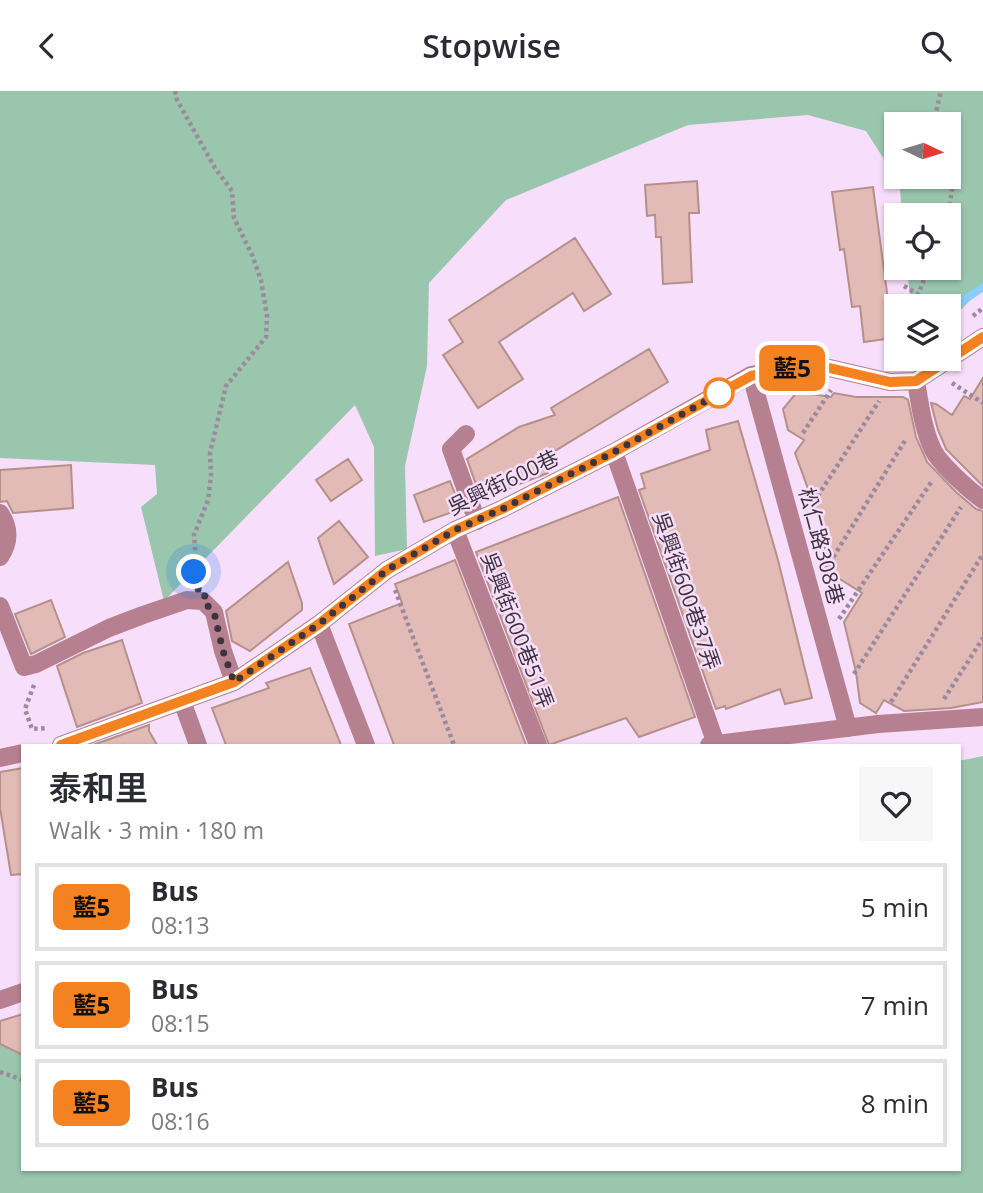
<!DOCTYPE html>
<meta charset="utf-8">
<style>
body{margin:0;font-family:"Open Sans","Noto Sans TC",sans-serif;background:#f7f7f7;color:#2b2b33;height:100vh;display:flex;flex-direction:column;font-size:26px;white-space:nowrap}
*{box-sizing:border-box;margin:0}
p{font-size:23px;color:#7c7c81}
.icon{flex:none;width:38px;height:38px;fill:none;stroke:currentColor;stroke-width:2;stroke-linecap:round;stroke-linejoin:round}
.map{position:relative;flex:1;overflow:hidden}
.panel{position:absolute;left:21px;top:653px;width:940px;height:427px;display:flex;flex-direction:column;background:#fff;border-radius:0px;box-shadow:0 2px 5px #0004}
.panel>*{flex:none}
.badge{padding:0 14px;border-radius:10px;font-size:24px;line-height:46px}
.needle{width:46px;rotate:94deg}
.fabs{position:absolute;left:884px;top:21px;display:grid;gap:14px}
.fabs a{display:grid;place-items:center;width:77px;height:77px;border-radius:0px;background:#fff;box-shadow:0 2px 5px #0004;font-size:35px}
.you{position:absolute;width:35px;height:35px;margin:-18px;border:5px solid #fff;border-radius:50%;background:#1a73e8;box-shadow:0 0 0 10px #1a73e833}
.map>.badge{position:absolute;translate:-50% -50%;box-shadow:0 0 0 4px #fff}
.round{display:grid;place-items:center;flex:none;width:74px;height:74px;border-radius:0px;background:#f7f7f7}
.head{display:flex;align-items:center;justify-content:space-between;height:119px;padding:0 28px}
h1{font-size:33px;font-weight:600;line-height:52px}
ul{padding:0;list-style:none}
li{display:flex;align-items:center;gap:21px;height:88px;margin:0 14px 10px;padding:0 14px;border:4px solid #e1e1e2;border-radius:0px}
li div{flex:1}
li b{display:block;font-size:26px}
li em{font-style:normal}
li .badge{min-width:77px;font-weight:700;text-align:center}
header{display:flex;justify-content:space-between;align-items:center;height:91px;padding:0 28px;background:#fff;font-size:32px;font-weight:600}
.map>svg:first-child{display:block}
</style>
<header><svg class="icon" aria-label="back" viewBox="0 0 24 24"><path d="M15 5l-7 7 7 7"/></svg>Stopwise<svg class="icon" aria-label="search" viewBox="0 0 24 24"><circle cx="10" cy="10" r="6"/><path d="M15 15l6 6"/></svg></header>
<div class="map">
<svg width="983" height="1102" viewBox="0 0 983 1102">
<rect width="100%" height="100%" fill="#f7defb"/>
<path fill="#9ac6ae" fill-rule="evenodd" d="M 0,0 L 983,0 L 983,196 L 949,231 L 948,215 L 911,215 L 907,177 L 948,177 L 948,124 L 902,124 L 900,98 L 896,87 L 866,40 L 808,24 L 688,34 L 506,109 L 429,192 L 427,275 L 405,375 L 407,458 L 375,465 L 374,356 L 355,314 L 164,510 L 141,416 L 157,403 L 155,374 L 0,367 ZM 896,33 L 948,33 L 948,86 L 896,86 Z
M 983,665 L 983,1102 L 0,1102 L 0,950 L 23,962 L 23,1078 L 959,1078 L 959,670 Z"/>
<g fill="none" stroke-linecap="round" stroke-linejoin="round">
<path stroke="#88cdfc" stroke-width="8" d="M 954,216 L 983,196"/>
</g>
<path fill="#e2bab6" stroke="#b5908b" stroke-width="2" d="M 697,90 L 699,122 L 689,122 L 692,191 L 663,193 L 661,146 L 656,146 L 655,124 L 647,125 L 645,94 Z
M 873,96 L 893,247 L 864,251 L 860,215 L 852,216 L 844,158 L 840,159 L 832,101 Z
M 575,147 L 611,203 L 584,220 L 573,202 L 499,251 L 523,288 L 478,317 L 443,264 L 463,251 L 449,229 Z
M 649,258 L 668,291 L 542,368 L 548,382 L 481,408 L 467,368 L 519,336 L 555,324 L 551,317 Z
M 983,287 L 983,395 L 946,358 L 938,339 L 931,312 L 936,313 L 952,324 L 964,305 L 970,308 Z
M 797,301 L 831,306 L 834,302 L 856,306 L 903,306 L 908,309 L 916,346 L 927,371 L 956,401 L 976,418 L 983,420 L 983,611 L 951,617 L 904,620 L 884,609 L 876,622 L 860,612 L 856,581 L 844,531 L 862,502 L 827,480 L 831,473 L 819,443 L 824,433 L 820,431 L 795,362 L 804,349 L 788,339 L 783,318 Z
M 738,330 L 778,469 L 812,607 L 785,613 L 780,598 L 726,618 L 725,615 L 716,618 L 639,399 L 645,397 L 641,383 L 710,359 L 706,339 Z
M 348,368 L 362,389 L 331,410 L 316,389 Z
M 71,374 L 73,417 L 13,422 L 7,410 L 0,411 L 0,379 Z
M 450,390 L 461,418 L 424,431 L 414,404 Z
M 618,406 L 695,626 L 639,646 L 626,627 L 549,654 L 476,461 Z
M 339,430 L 368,466 L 334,493 L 318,447 Z
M 455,469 L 526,654 L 394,654 L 349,533 L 402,512 L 395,493 Z
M 288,471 L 302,512 L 302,519 L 250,560 L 232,550 L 226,520 Z
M 51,509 L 65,546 L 31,563 L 15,523 Z
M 122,549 L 142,612 L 77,636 L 57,575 L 83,562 Z
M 310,577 L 341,654 L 226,654 L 212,617 L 269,597 L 266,592 Z
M 149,634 L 149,640 L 157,654 L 93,654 Z
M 23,677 L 23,783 L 11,784 L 0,717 L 0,681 Z
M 23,923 L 23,964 L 0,953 L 0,930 Z"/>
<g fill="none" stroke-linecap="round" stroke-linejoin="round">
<path stroke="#9b899d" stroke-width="4.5" stroke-dasharray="3.5 3.5" stroke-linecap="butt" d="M 175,0 L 177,9 L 215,77 L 232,100 L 234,127 L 252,164 L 261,189 L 267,225 L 266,246 L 226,295 L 210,362 L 211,385 L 208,409 L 194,444 L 196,467 L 194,481 L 190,489
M 939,33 L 936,21 L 941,0
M 948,63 L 954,85 L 948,125
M 904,195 L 918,203 L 923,192 L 924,177
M 973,225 L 983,217
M 952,292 L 983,312
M 803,342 L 831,299
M 810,417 L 879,310
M 826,478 L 906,348
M 395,499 L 454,654
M 839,528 L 932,390
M 854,583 L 961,416
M 34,594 L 25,618 L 32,638 L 47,637
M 944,608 L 983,547
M 891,611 L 983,463
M 0,981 L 23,989"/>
<path stroke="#b68091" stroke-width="18" d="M 751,284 L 848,637
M 916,290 C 920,314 923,338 933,359 C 940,373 970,400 983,409
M 466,343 L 451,358 L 477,430
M 614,361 L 716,653
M 0,422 C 10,437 10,451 0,466
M 455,439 L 538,654
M 0,515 L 24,576 L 36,573 L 109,537 L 143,524 L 187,509 L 203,510 L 214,521 L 223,560 L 234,591
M 319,533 L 366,654
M 182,610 L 198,654
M 61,654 L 234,591 L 319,533 L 387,479 L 455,439 L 502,418 L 614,361 L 751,284 L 812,273 L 890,291 L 916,290 L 983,246
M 709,654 L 878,633 L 983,626
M 0,667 L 23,662
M 0,909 L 23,901"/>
</g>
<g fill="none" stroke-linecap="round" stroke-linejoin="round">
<defs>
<path id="line" d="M 61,654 L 234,591 L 319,533 L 387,479 L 455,439 L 502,418 L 614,361 L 751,285 L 812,273 L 890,291 L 916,290 L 983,246"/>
</defs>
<use href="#line" stroke="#fff" stroke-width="16"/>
<use href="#line" stroke="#f58220" stroke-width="10"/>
<path stroke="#3e343f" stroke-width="7" stroke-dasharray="0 12.6" d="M 194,481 L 188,494 L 206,501 L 203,510 L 214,521 L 223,560 L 234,591 L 319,533 L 387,479 L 455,439 L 502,418 L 614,361 L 729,297 L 719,302"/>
</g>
<circle fill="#fff" stroke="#f58220" stroke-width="3.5" cx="719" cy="302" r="14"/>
<g text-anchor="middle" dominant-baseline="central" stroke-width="5" stroke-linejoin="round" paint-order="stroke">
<g font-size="21" fill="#3e343f" stroke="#f7defb">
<text transform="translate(503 391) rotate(-26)">吳興街600巷</text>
<text transform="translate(822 455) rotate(75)">松仁路308巷</text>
<text transform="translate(687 500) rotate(71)">吳興街600巷37弄</text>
<text transform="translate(518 539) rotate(69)">吳興街600巷51弄</text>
</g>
</g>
</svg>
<div class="fabs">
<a><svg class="needle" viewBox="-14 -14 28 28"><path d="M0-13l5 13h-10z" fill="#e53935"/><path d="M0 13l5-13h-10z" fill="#7c7c81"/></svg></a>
<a><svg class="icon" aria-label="locate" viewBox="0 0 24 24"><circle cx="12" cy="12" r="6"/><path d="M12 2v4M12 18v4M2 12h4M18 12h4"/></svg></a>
<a><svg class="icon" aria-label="layers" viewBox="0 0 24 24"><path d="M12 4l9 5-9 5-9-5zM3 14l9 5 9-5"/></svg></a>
</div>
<div class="you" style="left:194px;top:481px"></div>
<b class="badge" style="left:792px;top:277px;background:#f58220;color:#111">藍5</b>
<section class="panel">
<div class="head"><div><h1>泰和里</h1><p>Walk · 3 min · 180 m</p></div><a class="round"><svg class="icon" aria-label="heart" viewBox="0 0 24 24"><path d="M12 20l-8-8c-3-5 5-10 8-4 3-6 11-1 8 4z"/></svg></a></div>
<ul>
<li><span class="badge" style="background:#f58220;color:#111">藍5</span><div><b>Bus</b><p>08:13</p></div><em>5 min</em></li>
<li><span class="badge" style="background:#f58220;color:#111">藍5</span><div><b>Bus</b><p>08:15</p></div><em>7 min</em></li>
<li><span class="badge" style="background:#f58220;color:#111">藍5</span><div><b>Bus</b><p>08:16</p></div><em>8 min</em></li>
</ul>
</section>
</div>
